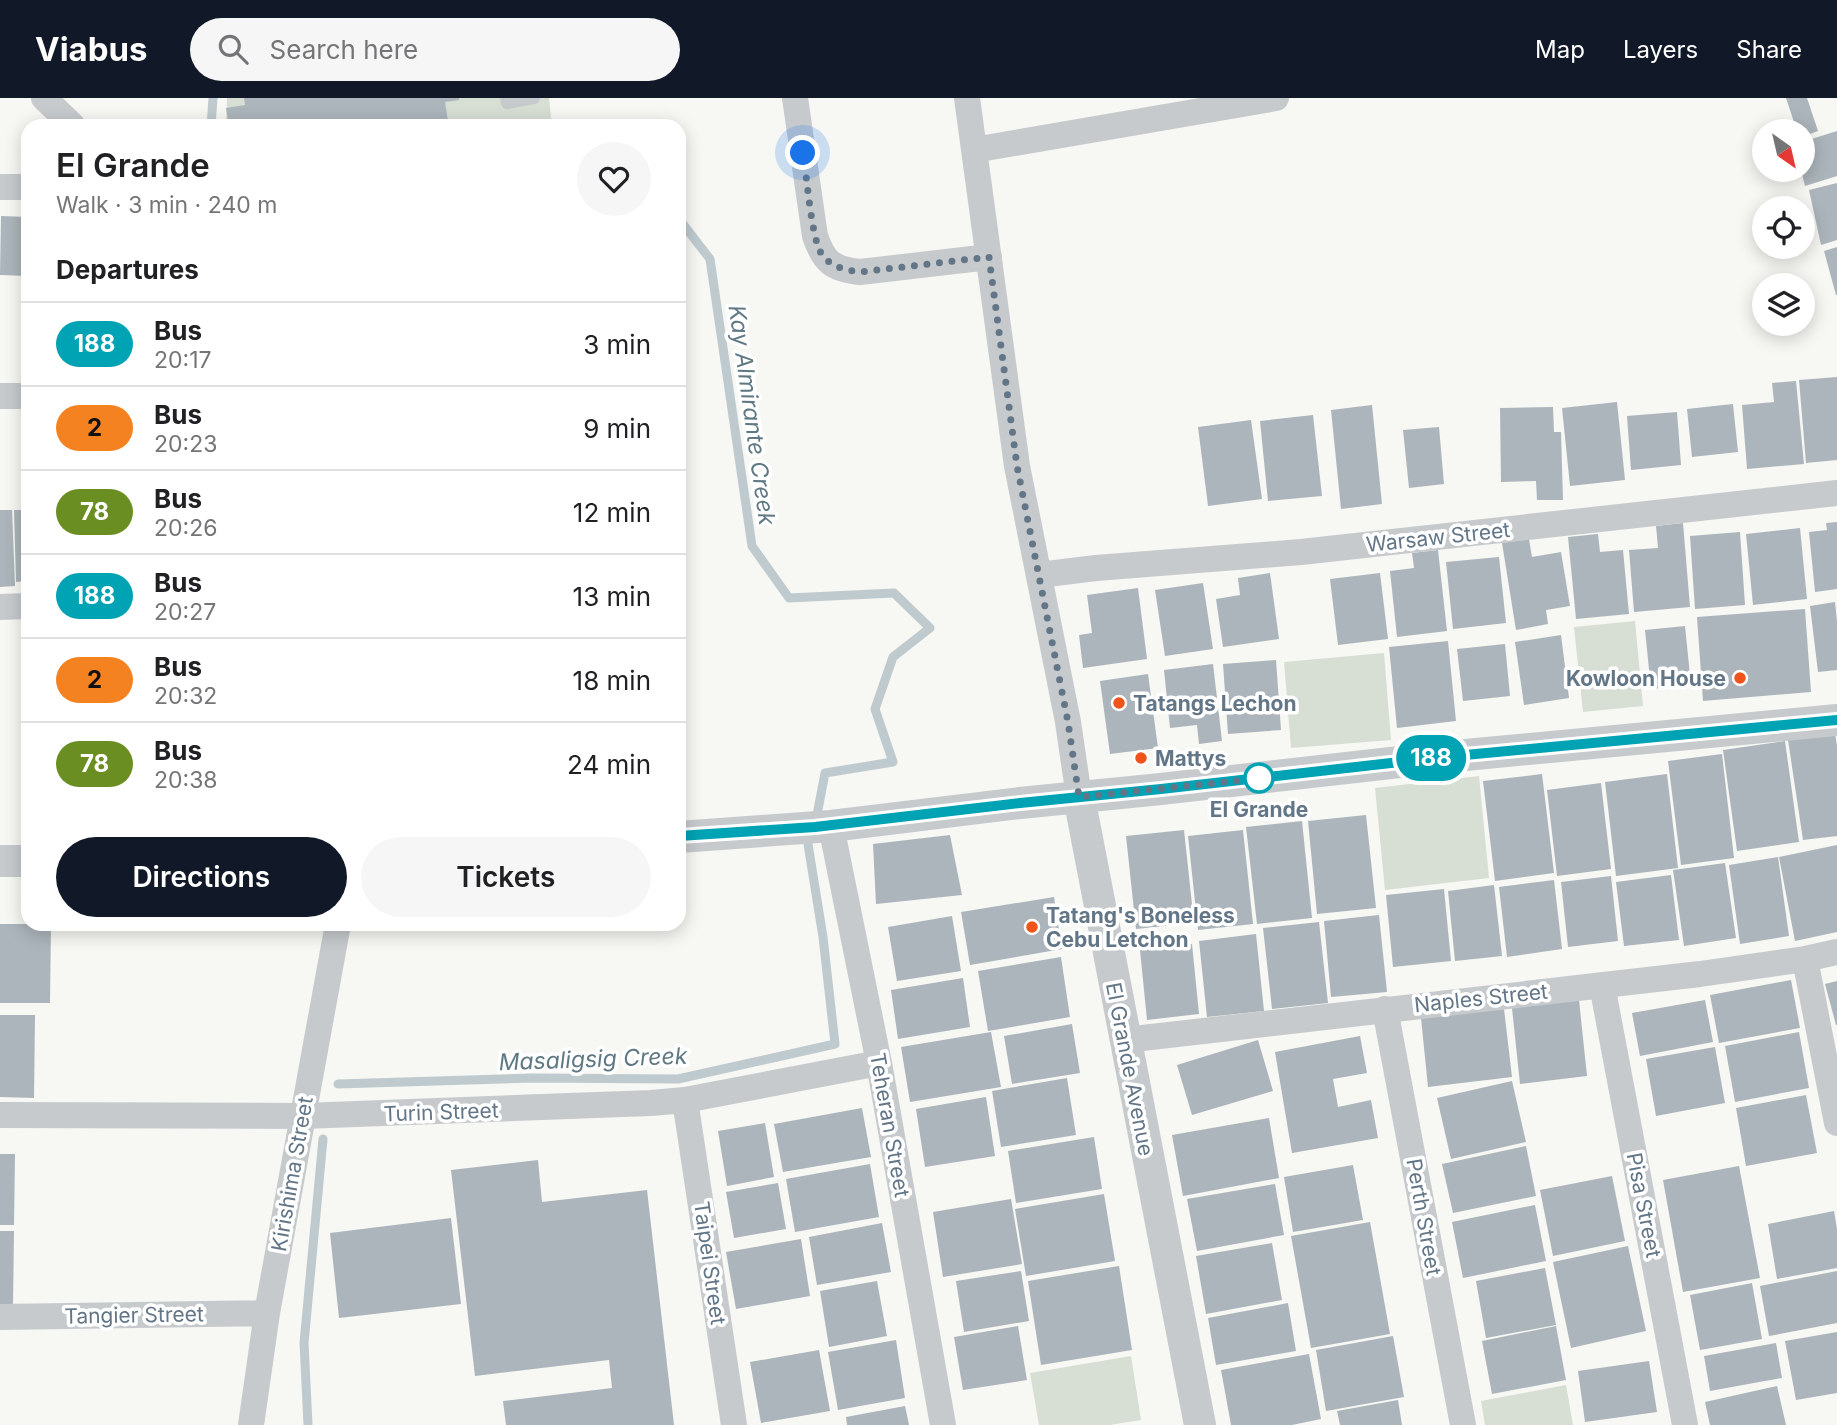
<!DOCTYPE html>
<meta charset="utf-8">
<style>
body{margin:0;font-family:Inter,sans-serif;background:#f6f6f6;color:#202124;height:100vh;display:flex;flex-direction:column;font-size:26px;white-space:nowrap}
*{box-sizing:border-box;margin:0}
p{font-size:23px;color:#757577}
.icon{flex:none;width:38px;height:38px;fill:none;stroke:currentColor;stroke-width:2;stroke-linecap:round;stroke-linejoin:round}
.map{position:relative;flex:1;overflow:hidden}
.sheet{position:absolute;left:21px;top:21px;width:665px;height:812px;display:flex;flex-direction:column;background:#fff;border-radius:21px;box-shadow:0 4px 18px #0003}
.sheet>*{flex:none}
.badge{padding:0 14px;border-radius:23px;font-size:24px;line-height:46px}
.needle{width:46px;rotate:146deg}
.controls{position:absolute;left:1752px;top:21px;display:grid;gap:14px}
.controls a{display:grid;place-items:center;width:63px;height:63px;border-radius:50%;background:#fff;box-shadow:0 4px 18px #0003;font-size:35px}
.you{position:absolute;width:35px;height:35px;margin:-18px;border:5px solid #fff;border-radius:50%;background:#1a73e8;box-shadow:0 0 0 10px #1a73e833}
.map>.badge{position:absolute;translate:-50% -50%;box-shadow:0 0 0 4px #fff}
h2{padding:0 35px;font-size:26px;line-height:63px}
.round{display:grid;place-items:center;flex:none;width:74px;height:74px;border-radius:37px;background:#f6f6f6}
.overview{display:flex;align-items:center;justify-content:space-between;height:119px;padding:0 35px}
h1{font-size:33px;font-weight:600;line-height:52px}
.primary-button{display:flex;gap:14px;margin-top:auto;padding:14px 35px}
.primary-button a{flex:1;height:80px;border-radius:42px;background:#111827;color:#fff;font-size:28px;font-weight:600;line-height:80px;text-align:center}
.primary-button a+a{background:#f6f6f6;color:#202124}
ul{padding:0;list-style:none}
li{display:flex;align-items:center;gap:21px;height:84px;padding:0 35px;border-top:2px solid #e0e0e0}
li div{flex:1}
li b{display:block;font-size:26px}
li em{font-style:normal}
li .badge{min-width:77px;font-weight:700;text-align:center}
header{display:flex;align-items:center;gap:42px;box-sizing:border-box;height:98px;padding:0 35px;background:#111827;color:#fff}
header strong{font-size:33px}
nav{display:flex;gap:38px;margin-inline-start:auto;font-size:24px}
.search{width:490px;height:63px;background:#f6f6f6;display:flex;align-items:center;gap:18px;box-sizing:border-box;padding:0 24px;border-radius:38px;color:#757577;font-size:26px}
.map>svg:first-child{display:block}
</style>
<header>
<strong>Viabus</strong>
<div class="search"><svg class="icon" aria-label="search" viewBox="0 0 24 24"><circle cx="10" cy="10" r="6"/><path d="M15 15l6 6"/></svg>Search here</div>
<nav><a>Map</a><a>Layers</a><a>Share</a></nav>
</header>
<div class="map">
<svg width="1837" height="1327" viewBox="0 0 1837 1327">
<rect width="100%" height="100%" fill="#f7f7f3"/>
<path fill="#d7dfd4" d="M 227,0 L 549,0 L 552,28 L 226,28 Z
M 1635,523 L 1643,608 L 1583,614 L 1574,529 Z
M 1384,555 L 1391,642 L 1291,650 L 1284,564 Z
M 1479,678 L 1489,780 L 1385,792 L 1375,690 Z
M 1131,1258 L 1141,1322 L 1110,1327 L 1039,1327 L 1030,1275 Z
M 1566,1287 L 1573,1327 L 1485,1327 L 1481,1303 Z"/>
<g fill="none" stroke-linecap="round" stroke-linejoin="round">
<path stroke="#bfcacf" stroke-width="9" d="M 211,28 L 213,0
M 679,121 L 710,161 L 752,448 L 789,500 L 894,495 L 930,530 L 893,559 L 875,611 L 893,664 L 825,675 L 816,722
M 338,986 L 532,980 L 678,981 L 835,946 L 823,839 L 807,740 L 809,737
M 308,1327 L 304,1245 L 323,1041"/>
</g>
<path fill="#acb5bb" d="M 244,0 L 459,0 L 459,2 L 445,4 L 448,23 L 417,28 L 229,28 L 226,10 L 245,7 Z
M 1786,0 L 1807,0 L 1818,33 L 1802,39 L 1802,33 L 1797,33 Z
M 1837,33 L 1837,78 L 1805,88 L 1801,72 L 1802,72 L 1802,44 Z
M 1837,85 L 1837,142 L 1821,147 L 1809,92 Z
M 1,118 L 28,119 L 28,178 L 0,177 Z
M 1837,149 L 1837,197 L 1836,197 L 1824,153 Z
M 1837,279 L 1837,362 L 1806,365 L 1799,282 Z
M 1796,283 L 1804,366 L 1747,371 L 1742,307 L 1774,304 L 1772,285 Z
M 1617,304 L 1625,382 L 1570,388 L 1562,310 Z
M 1733,306 L 1738,354 L 1692,359 L 1687,311 Z
M 1372,307 L 1382,406 L 1341,411 L 1331,312 Z
M 1553,309 L 1554,334 L 1561,334 L 1563,402 L 1537,402 L 1536,383 L 1501,384 L 1500,310 Z
M 1677,314 L 1681,367 L 1631,372 L 1627,318 Z
M 1313,317 L 1322,398 L 1268,403 L 1260,323 Z
M 1251,322 L 1262,401 L 1208,408 L 1198,329 Z
M 1439,329 L 1444,386 L 1409,390 L 1403,332 Z
M 0,412 L 12,412 L 15,488 L 0,489 Z
M 14,412 L 28,412 L 28,483 L 16,484 Z
M 1837,424 L 1837,491 L 1815,494 L 1809,434 L 1827,432 L 1826,425 Z
M 1683,425 L 1690,509 L 1634,514 L 1629,452 L 1658,450 L 1656,428 Z
M 1800,430 L 1807,501 L 1753,507 L 1746,436 Z
M 1740,434 L 1745,507 L 1695,511 L 1690,438 Z
M 1598,436 L 1600,454 L 1623,452 L 1629,516 L 1576,521 L 1568,439 Z
M 1529,441 L 1532,459 L 1561,454 L 1570,508 L 1546,512 L 1548,526 L 1516,532 L 1502,445 Z
M 1438,452 L 1447,533 L 1397,539 L 1390,473 L 1414,470 L 1412,455 Z
M 1499,459 L 1506,525 L 1453,531 L 1446,464 Z
M 1270,475 L 1279,541 L 1223,549 L 1216,501 L 1240,497 L 1238,480 Z
M 1380,475 L 1388,541 L 1338,547 L 1330,481 Z
M 1203,485 L 1213,551 L 1165,558 L 1155,492 Z
M 1138,490 L 1147,561 L 1083,570 L 1079,537 L 1092,535 L 1087,497 Z
M 1835,504 L 1837,523 L 1837,572 L 1818,574 L 1810,508 Z
M 1805,511 L 1811,594 L 1703,603 L 1697,519 Z
M 1685,528 L 1691,587 L 1651,591 L 1645,532 Z
M 1561,537 L 1569,600 L 1524,607 L 1515,544 Z
M 1448,543 L 1456,623 L 1397,630 L 1389,549 Z
M 1505,546 L 1510,598 L 1463,603 L 1457,551 Z
M 1276,562 L 1281,632 L 1228,636 L 1223,566 Z
M 1213,566 L 1222,643 L 1199,646 L 1197,627 L 1170,630 L 1164,572 Z
M 1148,576 L 1158,650 L 1110,656 L 1100,583 Z
M 1835,635 L 1837,648 L 1837,738 L 1803,742 L 1788,642 Z
M 1785,643 L 1799,744 L 1737,753 L 1723,652 Z
M 1722,656 L 1734,760 L 1681,767 L 1668,663 Z
M 1542,676 L 1554,775 L 1495,783 L 1483,683 Z
M 1667,676 L 1678,770 L 1616,778 L 1605,684 Z
M 1601,685 L 1611,771 L 1557,778 L 1547,692 Z
M 1366,717 L 1376,810 L 1317,816 L 1308,723 Z
M 1302,723 L 1312,820 L 1257,826 L 1246,729 Z
M 1184,732 L 1194,825 L 1136,831 L 1126,738 Z
M 1243,732 L 1253,826 L 1198,832 L 1188,738 Z
M 950,737 L 962,797 L 876,806 L 873,746 Z
M 1837,747 L 1837,834 L 1795,843 L 1779,759 Z
M 1778,759 L 1789,838 L 1740,846 L 1729,767 Z
M 1725,765 L 1736,840 L 1684,848 L 1673,772 Z
M 1671,777 L 1679,842 L 1624,848 L 1616,784 Z
M 1611,778 L 1618,843 L 1568,849 L 1561,784 Z
M 1554,782 L 1562,851 L 1507,859 L 1499,789 Z
M 1494,787 L 1502,858 L 1455,863 L 1448,793 Z
M 1444,791 L 1451,863 L 1393,869 L 1386,797 Z
M 1054,799 L 1062,851 L 970,867 L 961,814 Z
M 1379,817 L 1387,894 L 1331,899 L 1324,823 Z
M 952,818 L 961,873 L 897,883 L 888,829 Z
M 1319,824 L 1328,905 L 1272,911 L 1263,830 Z
M 0,826 L 51,826 L 50,905 L 0,905 Z
M 1256,836 L 1264,913 L 1207,919 L 1199,843 Z
M 1192,846 L 1199,916 L 1147,922 L 1140,852 Z
M 1061,859 L 1070,919 L 988,933 L 978,873 Z
M 963,880 L 970,929 L 898,941 L 891,892 Z
M 1791,882 L 1800,930 L 1719,945 L 1710,897 Z
M 1837,883 L 1837,927 L 1836,927 L 1825,886 Z
M 1579,902 L 1587,978 L 1520,986 L 1512,910 Z
M 1705,902 L 1713,944 L 1640,958 L 1632,915 Z
M 1504,911 L 1512,979 L 1428,989 L 1421,920 Z
M 0,917 L 35,917 L 34,1000 L 0,999 Z
M 1072,926 L 1080,975 L 1012,986 L 1004,938 Z
M 991,934 L 1001,989 L 910,1004 L 901,949 Z
M 1799,934 L 1809,990 L 1735,1004 L 1725,948 Z
M 1360,938 L 1367,975 L 1333,981 L 1338,1009 L 1371,1002 L 1378,1040 L 1292,1055 L 1275,954 Z
M 1258,942 L 1273,993 L 1192,1017 L 1177,967 Z
M 1715,949 L 1725,1005 L 1656,1018 L 1646,961 Z
M 1067,980 L 1076,1037 L 1001,1049 L 992,993 Z
M 1512,983 L 1526,1044 L 1451,1061 L 1437,1000 Z
M 1806,997 L 1817,1055 L 1746,1068 L 1736,1010 Z
M 986,999 L 995,1058 L 925,1069 L 916,1011 Z
M 862,1010 L 871,1059 L 783,1074 L 774,1026 Z
M 1269,1020 L 1279,1080 L 1183,1098 L 1172,1037 Z
M 765,1025 L 774,1079 L 727,1088 L 718,1033 Z
M 1094,1039 L 1102,1091 L 1016,1105 L 1008,1053 Z
M 1526,1048 L 1536,1098 L 1453,1115 L 1442,1066 Z
M 0,1056 L 15,1056 L 14,1127 L 0,1127 Z
M 538,1062 L 542,1104 L 647,1092 L 674,1327 L 506,1327 L 503,1303 L 612,1290 L 609,1262 L 475,1278 L 451,1072 Z
M 870,1066 L 879,1119 L 795,1134 L 786,1081 Z
M 1353,1067 L 1363,1122 L 1293,1134 L 1284,1079 Z
M 1739,1068 L 1760,1180 L 1683,1194 L 1663,1082 Z
M 1612,1078 L 1625,1143 L 1553,1158 L 1540,1092 Z
M 778,1085 L 786,1131 L 734,1140 L 726,1094 Z
M 1275,1086 L 1284,1137 L 1197,1153 L 1187,1101 Z
M 1104,1096 L 1115,1163 L 1026,1178 L 1015,1111 Z
M 1011,1101 L 1022,1166 L 943,1179 L 933,1114 Z
M 1535,1107 L 1546,1163 L 1463,1180 L 1452,1124 Z
M 1834,1113 L 1837,1131 L 1837,1170 L 1777,1181 L 1768,1126 Z
M 451,1120 L 461,1206 L 339,1220 L 330,1135 Z
M 1370,1124 L 1390,1236 L 1311,1250 L 1291,1138 Z
M 882,1125 L 891,1174 L 817,1187 L 809,1139 Z
M 0,1133 L 14,1133 L 13,1206 L 0,1206 Z
M 801,1141 L 810,1198 L 736,1211 L 726,1154 Z
M 1272,1145 L 1282,1202 L 1206,1216 L 1196,1158 Z
M 1628,1148 L 1646,1233 L 1571,1250 L 1553,1164 Z
M 1119,1168 L 1132,1252 L 1041,1267 L 1028,1183 Z
M 1545,1170 L 1556,1227 L 1486,1240 L 1476,1183 Z
M 1021,1173 L 1029,1223 L 964,1234 L 956,1183 Z
M 1837,1173 L 1837,1225 L 1769,1238 L 1760,1188 Z
M 877,1183 L 887,1238 L 829,1249 L 820,1193 Z
M 1752,1185 L 1762,1241 L 1700,1252 L 1690,1197 Z
M 1288,1205 L 1296,1253 L 1216,1267 L 1208,1220 Z
M 1018,1228 L 1027,1282 L 963,1292 L 954,1239 Z
M 1556,1228 L 1566,1282 L 1492,1296 L 1482,1243 Z
M 1837,1234 L 1837,1295 L 1796,1302 L 1785,1243 Z
M 1393,1238 L 1404,1299 L 1326,1313 L 1316,1252 Z
M 896,1242 L 905,1300 L 838,1312 L 828,1254 Z
M 1776,1245 L 1782,1280 L 1710,1293 L 1704,1258 Z
M 819,1252 L 830,1313 L 761,1325 L 750,1264 Z
M 1309,1256 L 1321,1321 L 1292,1327 L 1231,1327 L 1221,1272 Z
M 1649,1263 L 1657,1314 L 1585,1324 L 1578,1273 Z
M 1777,1288 L 1786,1327 L 1710,1327 L 1705,1304 Z
M 1398,1302 L 1402,1327 L 1340,1327 L 1337,1313 Z
M 905,1308 L 909,1327 L 847,1327 L 846,1319 Z"/>
<g fill="none" stroke-linecap="round" stroke-linejoin="round">
<path stroke="#c6cacd" stroke-width="12" d="M 506,0 L 507,5 L 534,0"/>
<path stroke="#c6cacd" stroke-width="26" d="M 44,0 L 73,28
M 795,0 L 815,138 C 824,164 832,171 860,174 L 989,159
M 967,0 L 1017,368 L 1068,624 L 1079,699
M 974,52 L 1276,0
M 0,89 L 28,89
M 0,298 L 28,298
M 1039,477 L 1096,470 L 1301,454 L 1837,395
M 0,509 L 28,508
M 831,728 L 879,965 L 943,1327
M 1805,861 L 1837,1025
M 1602,887 L 1685,1327
M 1385,911 L 1463,1327
M 1125,942 L 1700,876 L 1805,861 L 1837,854
M 685,1002 L 734,1327
M 0,1017 L 303,1018 L 651,1005 L 685,1002 L 879,965
M 0,1219 L 267,1215
M 251,1327 L 267,1215 L 338,826"/>
<path stroke="#c6cacd" stroke-width="32" d="M 1079,699 L 1200,1327
M 679,739 L 831,728 L 1020,705 L 1161,691 L 1444,659 L 1837,622
M 0,763 L 28,763"/>
</g>
<g fill="none" stroke-linecap="round" stroke-linejoin="round">
<defs>
<path id="line" d="M 679,738 L 815,729 L 1020,705 L 1161,691 L 1444,659 L 1837,622"/>
</defs>
<use href="#line" stroke="#fff" stroke-width="16"/>
<use href="#line" stroke="#00a3b4" stroke-width="10"/>
<path stroke="#637687" stroke-width="7" stroke-dasharray="0 12.6" d="M 803,55 C 807,78 811,138 821,155 C 830,169 845,172 860,174 L 989,159 L 1017,368 L 1068,624 L 1079,699 L 1264,680 L 1259,680"/>
</g>
<g fill="#f0541a" stroke="#fff" stroke-width="2.5">
<circle cx="1740" cy="580" r="7"/>
<circle cx="1119" cy="605" r="7"/>
<circle cx="1141" cy="660" r="7"/>
<circle cx="1032" cy="829" r="7"/>
</g>
<circle fill="#fff" stroke="#00a3b4" stroke-width="3.5" cx="1259" cy="680" r="14"/>
<g text-anchor="middle" dominant-baseline="central" stroke-width="7" stroke-linejoin="round" paint-order="stroke">
<g font-size="21" fill="#637687" stroke="#fff">
<text transform="translate(1438 439) rotate(-6)">Warsaw Street</text>
<text transform="translate(1481 900) rotate(-6)">Naples Street</text>
<text transform="translate(1130 971) rotate(79)">El Grande Avenue</text>
<text transform="translate(441 1014) rotate(-2)">Turin Street</text>
<text transform="translate(890 1027) rotate(80)">Teheran Street</text>
<text transform="translate(292 1076) rotate(-80)">Kirishima Street</text>
<text transform="translate(1644 1107) rotate(79)">Pisa Street</text>
<text transform="translate(1424 1119) rotate(80)">Perth Street</text>
<text transform="translate(710 1165) rotate(82)">Taipei Street</text>
<text transform="translate(134 1217) rotate(-1)">Tangier Street</text>
</g>
<g font-size="21" font-weight="bold" fill="#637687" stroke="#fff" text-anchor="start">
<text x="1726" y="580" text-anchor="end">Kowloon House</text>
<text x="1133" y="605">Tatangs Lechon</text>
<text x="1155" y="660">Mattys</text>
<text x="1046" y="817">Tatang's Boneless<tspan x="1046" dy="24">Cebu Letchon</tspan></text>
</g>
<g font-size="21" font-weight="bold" fill="#637687" stroke="#fff">
<text x="1259" y="711">El Grande</text>
</g>
<g font-size="23" font-style="italic" fill="#5f7883" stroke="#fff">
<text transform="translate(752 317) rotate(82)">Kay Almirante Creek</text>
<text transform="translate(593 961) rotate(-2)">Masaligsig Creek</text>
</g>
</g>
</svg>
<div class="controls">
<a><svg class="needle" viewBox="-14 -14 28 28"><path d="M0-13l5 13h-10z" fill="#e53935"/><path d="M0 13l5-13h-10z" fill="#757577"/></svg></a>
<a><svg class="icon" aria-label="locate" viewBox="0 0 24 24"><circle cx="12" cy="12" r="6"/><path d="M12 2v4M12 18v4M2 12h4M18 12h4"/></svg></a>
<a><svg class="icon" aria-label="layers" viewBox="0 0 24 24"><path d="M12 4l9 5-9 5-9-5zM3 14l9 5 9-5"/></svg></a>
</div>
<div class="you" style="left:803px;top:55px"></div>
<b class="badge" style="left:1431px;top:660px;background:#00a3b4;color:#fff">188</b>
<section class="sheet">
<div class="overview"><div><h1>El Grande</h1><p>Walk · 3 min · 240 m</p></div><a class="round"><svg class="icon" aria-label="heart" viewBox="0 0 24 24"><path d="M12 20l-8-8c-3-5 5-10 8-4 3-6 11-1 8 4z"/></svg></a></div>
<h2>Departures</h2>
<ul>
<li><span class="badge" style="background:#00a3b4;color:#fff">188</span><div><b>Bus</b><p>20:17</p></div><em>3 min</em></li>
<li><span class="badge" style="background:#f58220;color:#111">2</span><div><b>Bus</b><p>20:23</p></div><em>9 min</em></li>
<li><span class="badge" style="background:#6b8e23;color:#fff">78</span><div><b>Bus</b><p>20:26</p></div><em>12 min</em></li>
<li><span class="badge" style="background:#00a3b4;color:#fff">188</span><div><b>Bus</b><p>20:27</p></div><em>13 min</em></li>
<li><span class="badge" style="background:#f58220;color:#111">2</span><div><b>Bus</b><p>20:32</p></div><em>18 min</em></li>
<li><span class="badge" style="background:#6b8e23;color:#fff">78</span><div><b>Bus</b><p>20:38</p></div><em>24 min</em></li>
</ul>
<div class="primary-button"><a>Directions</a><a>Tickets</a></div>
</section>
</div>
